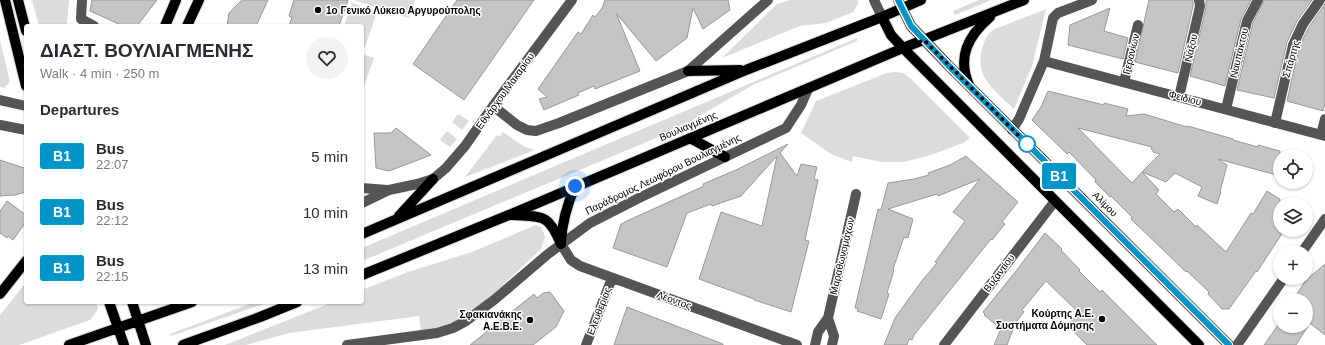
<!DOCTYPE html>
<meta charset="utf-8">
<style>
body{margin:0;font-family:Arial,sans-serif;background:#f2f2f3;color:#2b2b33;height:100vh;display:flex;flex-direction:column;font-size:15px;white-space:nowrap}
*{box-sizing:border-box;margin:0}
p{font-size:13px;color:#7c7c81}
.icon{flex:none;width:22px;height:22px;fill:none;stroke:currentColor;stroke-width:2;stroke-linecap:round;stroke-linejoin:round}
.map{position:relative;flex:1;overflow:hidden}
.sheet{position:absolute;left:24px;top:24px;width:340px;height:280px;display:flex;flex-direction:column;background:#fff;border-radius:4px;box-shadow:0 1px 3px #0004}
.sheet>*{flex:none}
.badge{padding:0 8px;border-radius:3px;font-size:14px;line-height:26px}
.controls{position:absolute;left:1273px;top:149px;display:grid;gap:8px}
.controls a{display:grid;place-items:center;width:40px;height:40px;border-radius:50%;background:#fff;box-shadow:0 1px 3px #0004;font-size:20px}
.you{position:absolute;width:20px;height:20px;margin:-10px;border:3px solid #fff;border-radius:50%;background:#1a73e8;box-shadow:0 0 0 6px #1a73e833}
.map>.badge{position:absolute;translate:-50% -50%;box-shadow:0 0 0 2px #fff}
h2{padding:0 16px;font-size:15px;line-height:36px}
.round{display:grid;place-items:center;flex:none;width:42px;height:42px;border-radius:21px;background:#f2f2f3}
.overview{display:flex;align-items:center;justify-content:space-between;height:68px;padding:0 16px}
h1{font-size:19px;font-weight:800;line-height:30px}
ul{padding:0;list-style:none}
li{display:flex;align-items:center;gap:12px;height:56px;padding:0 16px}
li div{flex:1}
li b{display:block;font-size:15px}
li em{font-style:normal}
li .badge{min-width:44px;font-weight:700;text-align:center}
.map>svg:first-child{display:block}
</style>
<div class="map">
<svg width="1325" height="345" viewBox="0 0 1325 345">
<rect width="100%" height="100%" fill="#fff"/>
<path fill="#dcdcdc" d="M 32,0 L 69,0 L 67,26 L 39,26 Z
M 354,0 L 415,0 L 409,18 Z
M 790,0 L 858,0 L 858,4 L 853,12 L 841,17 L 826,23 L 800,26 L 722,58 L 777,4 Z
M 979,0 L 991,0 L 955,15 L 953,11 Z
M 352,3 L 377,12 L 365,47 L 362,45 L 362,26 L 344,26 Z
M 1046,9 L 1032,66 L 1014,109 C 996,91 974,78 982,49 C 985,40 986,34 995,29 Z
M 857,38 L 857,41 L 753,85 L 675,130 L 362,261 L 362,248 Z
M 0,40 L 10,82 L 4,88 L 0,87 Z
M 362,54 L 374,58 L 362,92 Z
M 896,72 L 903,73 L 911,79 L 970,138 L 963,143 L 931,155 L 904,162 L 881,162 L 853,156 L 852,162 L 831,154 L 801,133 L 816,101 L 887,73 Z
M 458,114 L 469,121 L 462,130 L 452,122 Z
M 447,131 L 457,139 L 450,147 L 440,140 Z
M 503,132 L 525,147 L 535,150 L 465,177 L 497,135 L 499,137 Z
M 536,225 L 542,228 L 545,237 L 541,249 L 484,303 L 449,326 L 421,332 L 419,316 L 289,333 L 246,345 L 225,345 L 333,302 L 362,302 L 362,290 L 408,272 L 472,252 Z
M 26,282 L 26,302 L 96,302 L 98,309 L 90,320 L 19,345 L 0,345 L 0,315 Z
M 255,302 L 269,302 L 171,336 L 170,334 Z"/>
<path fill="#c4c4c4" stroke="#999" d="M 92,0 L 157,0 L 137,26 L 123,26 L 90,11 Z
M 242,0 L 268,0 L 256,26 L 227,26 L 229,13 Z
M 294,0 L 348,0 L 339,26 L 289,26 L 292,17 L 289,16 Z
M 457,0 L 534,0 L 464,100 L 413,64 Z
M 605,0 L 728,0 L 730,10 L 703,29 L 693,8 L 687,38 L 656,61 L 616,13 L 640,71 L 595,89 L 594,86 L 578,93 L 579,95 L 544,110 L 539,99 L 547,97 L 538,89 L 578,32 L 581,34 L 593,15 L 595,17 L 602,8 Z
M 1149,0 L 1193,0 L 1193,6 L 1178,73 L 1135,62 Z
M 1206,0 L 1251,0 L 1241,19 L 1225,86 L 1190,76 L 1206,7 Z
M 1264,0 L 1312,0 L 1297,21 L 1287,42 L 1274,98 L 1237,90 L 1253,23 Z
M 1325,4 L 1325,104 L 1323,111 L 1287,101 L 1299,47 L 1309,27 Z
M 1110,8 L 1104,31 L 1128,38 L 1123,59 L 1068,45 L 1070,25 Z
M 1048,91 L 1104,105 L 1104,103 L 1128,109 L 1126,116 L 1144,114 L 1187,127 L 1188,126 L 1233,139 L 1233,140 L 1258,147 L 1258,145 L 1280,151 L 1280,176 L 1218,159 L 1227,165 L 1220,192 L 1221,192 L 1217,204 L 1198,196 L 1202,187 L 1175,173 L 1166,182 L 1142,172 L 1160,154 L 1153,152 L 1153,150 L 1151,149 L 1152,147 L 1078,128 L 1132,183 L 1142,172 L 1159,190 L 1156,194 L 1174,212 L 1178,209 L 1196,227 L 1197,225 L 1226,252 L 1251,213 L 1253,214 L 1267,191 L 1280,199 L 1280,230 L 1283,232 L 1257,272 L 1256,271 L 1229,309 L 1222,309 L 1208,294 L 1209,292 L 1187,271 L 1186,272 L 1131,219 L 1132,217 L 1111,196 L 1110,197 L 1095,182 L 1096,180 L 1069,152 L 1067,154 L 1032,120 L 1041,107 Z
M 396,128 L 431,155 L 389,171 L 376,168 L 374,133 L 391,133 Z
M 788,144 L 780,153 L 797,176 L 801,164 L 817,167 L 814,179 L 818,180 L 805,240 L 809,241 L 791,312 L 754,300 L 754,299 L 699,279 L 721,212 L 762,226 L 777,156 L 741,196 L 712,206 L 711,204 L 687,213 L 667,267 L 613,248 L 621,224 L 629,220 L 704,186 L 703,184 L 738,169 Z
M 966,156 L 1018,202 L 1002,222 L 1005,224 L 992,240 L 991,239 L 914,335 L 912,340 L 909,339 L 907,345 L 884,345 L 895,318 L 921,282 L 937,263 L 935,262 L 965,221 L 953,212 L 980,179 L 938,196 L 937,194 L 888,209 L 913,219 L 908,238 L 904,237 L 893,269 L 894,270 L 887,293 L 889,294 L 881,319 L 857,311 L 858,308 L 855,308 L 878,209 L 881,210 L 888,183 L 914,179 L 929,175 L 928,173 L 950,165 Z
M 0,160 L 24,168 L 26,178 L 26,192 L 15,195 L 0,196 Z
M 7,201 L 26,215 L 26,222 L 13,240 L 8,236 L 7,238 L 0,233 L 0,211 Z
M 1045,233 L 1062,249 L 1061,250 L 1080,270 L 1079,271 L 1100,292 L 1102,290 L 1157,345 L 1087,345 L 1067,325 L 1079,313 L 1046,281 L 1022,310 L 1024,312 L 1016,322 L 1007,345 L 994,345 L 1001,329 L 984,315 L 985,314 L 983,312 L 1016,271 Z
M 1325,264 L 1325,335 L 1306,320 L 1306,300 L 1293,300 L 1306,280 Z
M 550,292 L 564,311 L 556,327 L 533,345 L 470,345 L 534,294 L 537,298 L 543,293 Z
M 627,307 L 723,344 L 723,345 L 614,345 Z
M 1280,322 L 1280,326 L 1308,326 L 1296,345 L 1264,345 Z"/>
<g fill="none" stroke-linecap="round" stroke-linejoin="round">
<defs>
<path id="major" d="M 5,0 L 26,86
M 18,0 L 26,31
M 902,8 L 911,26 L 948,65 L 1229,345
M 882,17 L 891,35 L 903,48 L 1199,345
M 165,26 L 176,0
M 187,26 L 199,0
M 688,71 L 740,70
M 969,85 C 957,57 968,36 990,17
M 690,138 L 725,157
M 512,215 C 543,217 548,213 561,244
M 399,216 L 433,179
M 362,234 L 746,70 L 882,17 L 921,0
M 561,242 C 562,222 567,205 575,186
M 362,275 L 509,215 L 903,48 L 1024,0
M 0,294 L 26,261
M 109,302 L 124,345
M 132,302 L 146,345
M 69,345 L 192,302
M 183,345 L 260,317 L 297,302"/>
</defs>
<use href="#major" stroke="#dbdbdb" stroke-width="12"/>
<path stroke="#555" stroke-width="10" d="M 82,0 L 81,19 L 94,26
M 874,0 L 882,17
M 898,0 L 902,8
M 1044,61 L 1325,136
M 1124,82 L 1138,25
M 1179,97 L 1200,6 L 1199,0
M 0,100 L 26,106
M 493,106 L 517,125 L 527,130 L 536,131 L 559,123 L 688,71 L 768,0
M 1226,109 L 1247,21 L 1258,0
M 1275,123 L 1293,45 L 1303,24 L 1320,0
M 0,125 L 26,130
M 1012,130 L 1019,119 L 1044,61 L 1053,18 L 1058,13 L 1092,0
M 1321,135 L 1325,119
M 362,188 L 387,190
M 362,203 L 389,190 L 417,184 L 433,179 L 446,168 L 465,146 L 493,106 L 572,0
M 561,244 L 571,260 L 580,266 L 797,345
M 1302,252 L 1325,219
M 828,318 L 834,336 L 832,345
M 347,345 L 437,333 L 453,328 L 466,321 L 494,300 L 548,254 L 590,223 L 639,198 L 786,128 L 801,105 L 808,89
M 586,345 L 612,278
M 815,345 L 818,332 L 828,318 L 856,194
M 944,345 L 1055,201
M 1237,345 L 1284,278"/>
<use href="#major" stroke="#000" stroke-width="10"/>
</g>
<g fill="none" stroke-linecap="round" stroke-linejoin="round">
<defs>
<path id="line" d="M 898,0 L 911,26 L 948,65 L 1229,345"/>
</defs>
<use href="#line" stroke="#fff" stroke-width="9"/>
<use href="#line" stroke="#0095c8" stroke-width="6"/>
<path stroke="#000" stroke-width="4" stroke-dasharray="0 7.2" d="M 575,186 L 924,40 L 1027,144"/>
</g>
<g fill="#000" stroke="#fff" stroke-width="1.5">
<circle cx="318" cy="10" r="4"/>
<circle cx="1102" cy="319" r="4"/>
<circle cx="530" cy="320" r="4"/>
</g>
<circle fill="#fff" stroke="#0095c8" stroke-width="2" cx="1027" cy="144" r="8"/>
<g text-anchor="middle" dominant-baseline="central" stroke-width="3" stroke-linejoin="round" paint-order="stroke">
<g font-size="10" font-weight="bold" fill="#000" stroke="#fff" text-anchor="end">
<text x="326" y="10" text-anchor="start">1ο Γενικό Λύκειο Αργυρούπολης</text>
<text x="1094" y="313">Κούρτης Α.Ε.<tspan x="1094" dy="12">Συστήματα Δόμησης</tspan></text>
<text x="522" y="314">Σφακιανάκης<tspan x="522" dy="12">Α.Ε.Β.Ε.</tspan></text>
</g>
<g font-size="10" fill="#000" stroke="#fff">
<text transform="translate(1191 48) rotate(-77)">Νάξου</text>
<text transform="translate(1239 53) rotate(-77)">Ναυπάκτου</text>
<text transform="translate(1131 54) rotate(-76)">Γερανίων</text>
<text transform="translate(1291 59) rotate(-74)">Σπάρτης</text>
<text transform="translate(505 91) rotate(-54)">Εθνάρχου Μακαρίου</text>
<text transform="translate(1185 98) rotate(15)">Φειδίου</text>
<text transform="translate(688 126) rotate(-23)">Βουλιαγμένης</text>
<text transform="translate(663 174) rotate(-26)">Παράδρομος Λεωφόρου Βουλιαγμένης</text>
<text transform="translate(1105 204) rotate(45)">Αλίμου</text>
<text transform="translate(842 256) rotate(-77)">Μαραθωνομάχων</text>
<text transform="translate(999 273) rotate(-53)">Βυζαντίου</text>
<text transform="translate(674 300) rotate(20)">Λέοντος</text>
<text transform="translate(599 311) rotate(-69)">Ελευθερίας</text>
</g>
</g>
</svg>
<div class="controls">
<a><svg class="icon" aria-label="locate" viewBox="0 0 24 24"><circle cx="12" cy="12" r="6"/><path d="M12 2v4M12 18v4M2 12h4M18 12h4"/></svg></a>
<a><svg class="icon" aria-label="layers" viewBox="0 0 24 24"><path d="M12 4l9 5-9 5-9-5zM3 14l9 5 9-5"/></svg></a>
<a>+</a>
<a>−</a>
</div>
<div class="you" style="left:575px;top:186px"></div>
<b class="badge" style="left:1059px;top:176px;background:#0095c8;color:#fff">Β1</b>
<section class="sheet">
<div class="overview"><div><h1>ΔΙΑΣΤ. ΒΟΥΛΙΑΓΜΕΝΗΣ</h1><p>Walk · 4 min · 250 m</p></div><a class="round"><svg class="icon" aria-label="heart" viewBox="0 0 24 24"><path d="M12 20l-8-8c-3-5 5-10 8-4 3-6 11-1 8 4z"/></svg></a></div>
<h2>Departures</h2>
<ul>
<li><span class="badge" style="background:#0095c8;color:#fff">Β1</span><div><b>Bus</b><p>22:07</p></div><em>5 min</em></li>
<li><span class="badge" style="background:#0095c8;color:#fff">Β1</span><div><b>Bus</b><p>22:12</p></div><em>10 min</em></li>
<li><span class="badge" style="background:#0095c8;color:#fff">Β1</span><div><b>Bus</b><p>22:15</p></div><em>13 min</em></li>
</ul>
</section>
</div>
